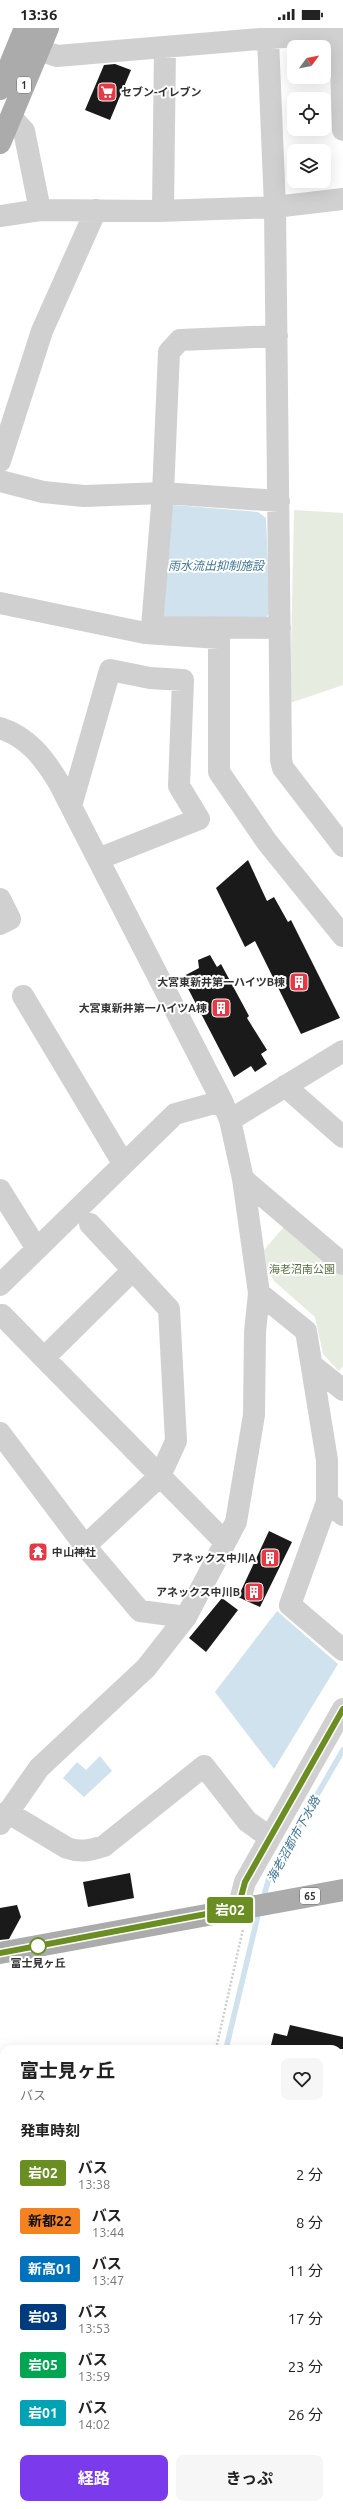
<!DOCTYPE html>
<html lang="ja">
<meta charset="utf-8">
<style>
body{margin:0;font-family:Ubuntu,"Noto Sans JP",sans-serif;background:#f6f6f6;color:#222;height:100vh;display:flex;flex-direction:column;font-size:15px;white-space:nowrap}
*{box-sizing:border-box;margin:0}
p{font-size:13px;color:#767676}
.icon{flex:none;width:22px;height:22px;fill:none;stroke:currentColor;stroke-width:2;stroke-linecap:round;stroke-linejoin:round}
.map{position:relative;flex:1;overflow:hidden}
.panel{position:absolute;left:0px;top:2017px;width:343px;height:464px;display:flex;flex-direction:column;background:#fff;border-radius:12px 12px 0 0;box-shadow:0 4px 16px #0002}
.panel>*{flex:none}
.badge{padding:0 8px;border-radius:3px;font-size:14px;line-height:26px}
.needle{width:26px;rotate:58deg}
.buttons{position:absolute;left:287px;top:12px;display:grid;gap:8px}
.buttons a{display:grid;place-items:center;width:44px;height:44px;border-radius:8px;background:#fff;box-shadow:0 4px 16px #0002;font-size:20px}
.map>.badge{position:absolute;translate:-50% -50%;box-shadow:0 0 0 2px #fff}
h2{padding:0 20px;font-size:15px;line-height:36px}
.round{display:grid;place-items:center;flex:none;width:42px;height:42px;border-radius:8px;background:#f6f6f6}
.overview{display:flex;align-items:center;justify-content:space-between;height:68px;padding:0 20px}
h1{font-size:19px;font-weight:700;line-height:30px}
.button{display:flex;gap:8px;margin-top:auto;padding:8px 20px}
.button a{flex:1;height:46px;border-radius:8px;background:#7c3aed;color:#fff;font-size:16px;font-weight:700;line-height:46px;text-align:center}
.button a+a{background:#f6f6f6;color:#222}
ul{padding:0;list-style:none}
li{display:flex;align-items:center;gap:12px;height:48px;padding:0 20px}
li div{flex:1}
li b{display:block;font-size:15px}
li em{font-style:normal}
li .badge{min-width:44px;font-weight:700;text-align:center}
.status{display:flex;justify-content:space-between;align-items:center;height:28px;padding:0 20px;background:#fff;direction:ltr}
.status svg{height:11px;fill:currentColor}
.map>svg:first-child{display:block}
</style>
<div class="status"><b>13:36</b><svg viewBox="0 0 49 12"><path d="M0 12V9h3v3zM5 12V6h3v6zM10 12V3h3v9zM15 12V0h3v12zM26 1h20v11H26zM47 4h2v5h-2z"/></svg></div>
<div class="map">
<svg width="343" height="2481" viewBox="0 0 343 2481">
<rect width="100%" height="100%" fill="#fff"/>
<path fill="#e6ecdf" d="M 294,482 L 343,485 L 343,657 L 290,675 Z
M 289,1193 L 343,1241 L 343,1338 L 339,1343 L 323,1326 L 315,1289 L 274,1253 L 267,1240 L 264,1222 Z"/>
<path fill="#cfe2ee" d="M 174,477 L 258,484 L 266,490 L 270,585 L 263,593 L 168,592 L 160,584 L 168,484 Z
M 277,1583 L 338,1636 L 274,1741 L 215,1664 Z
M 100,1728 L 112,1743 L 84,1769 L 63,1750 L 77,1734 L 86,1742 Z"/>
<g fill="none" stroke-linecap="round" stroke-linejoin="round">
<path stroke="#cfe2ee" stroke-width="5.5" d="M 263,1871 L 269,1850 L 343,1722
M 226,2021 L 259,1883
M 172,2481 L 172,2477"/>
</g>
<path fill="#1a1a1a" d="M 115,36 L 131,42 L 110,92 L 85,82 L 104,37 Z
M 248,832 L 267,873 L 274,869 L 288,894 L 291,892 L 340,990 L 301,1006 L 255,913 L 245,919 L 216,860 Z
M 210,927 L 217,939 L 221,936 L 249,988 L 247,990 L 267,1022 L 261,1026 L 267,1036 L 255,1044 L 251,1038 L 234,1049 L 182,949 L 199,940 L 198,932 Z
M 269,1503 L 292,1514 L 260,1579 L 238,1569 Z
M 222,1570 L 238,1582 L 206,1624 L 189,1610 Z
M 130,1845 L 134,1870 L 88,1879 L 83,1854 Z
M 17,1877 L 21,1889 L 9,1911 L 0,1912 L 0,1880 Z
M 290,1997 L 343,2009 L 343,2021 L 270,2021 L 274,2005 L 287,2008 Z"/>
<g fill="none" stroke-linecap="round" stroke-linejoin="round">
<path stroke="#cdcdcd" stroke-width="2.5" stroke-dasharray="2 2" stroke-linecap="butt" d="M 216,2021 L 243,1901
M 192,2481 L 192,2477"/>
<path stroke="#d0d0d0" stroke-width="22" d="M 340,5 L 343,102
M 268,11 L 275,179 L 281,732 L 283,740 L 343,818
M 39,22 L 57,28 L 343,4
M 11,89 L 24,103 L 40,182
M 163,182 L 165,19
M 0,188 L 40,182 L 158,183 L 275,179 L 343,171
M 277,308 L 180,312 L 169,324 L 163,465 L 152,599 L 280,600
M 0,433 L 42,303 L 96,182
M 0,453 L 43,464 L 84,468 L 163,465 L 279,473
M 0,575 L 145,605 L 219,610 L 219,744 L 267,814 L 343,908
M 0,700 C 28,709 44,730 59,755 L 222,1073 L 230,1092 L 243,1151 L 259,1265 L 255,1304 L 254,1387 L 236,1494 L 186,1589 L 146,1640 L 39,1740 L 0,1796
M 71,778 L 110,642 L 150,650 L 183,652 L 179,758 L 199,791 L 98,831
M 0,871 L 10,891 L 0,896
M 23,968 L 123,1135
M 285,1058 L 343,1109
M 230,1092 L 343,1023
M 243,1151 L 343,1236
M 0,1162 L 37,1221
M 0,1257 L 175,1086 L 222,1073
M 259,1265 L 306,1303 L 327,1432 L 327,1474 L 290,1577 L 343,1622
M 2,1287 L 44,1330 L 133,1242 L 90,1196
M 44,1330 L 225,1514
M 312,1337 L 343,1362
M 0,1405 L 85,1518 L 140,1583 L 186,1589
M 327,1474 L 343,1487
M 85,1518 L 160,1448 L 176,1413 L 169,1281 L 133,1242
M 7,1784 L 67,1820 C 81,1825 91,1822 104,1818 L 204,1738 L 247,1793 L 269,1809
M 238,1880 L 245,1854 L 343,1681
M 0,2187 L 4,2188
M 339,2235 L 343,2235
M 0,2291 L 4,2287"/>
<path stroke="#ababab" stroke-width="22" d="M 0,61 L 25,0
M 0,115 L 48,0
M 0,1925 L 343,1862"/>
</g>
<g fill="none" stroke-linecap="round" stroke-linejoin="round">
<defs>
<path id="line" d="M 0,1925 L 238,1880 L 245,1854 L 343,1681"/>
</defs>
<use href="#line" stroke="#fff" stroke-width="9"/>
<use href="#line" stroke="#6b8e23" stroke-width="6"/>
</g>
<defs>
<symbol id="supermarket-square" viewBox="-11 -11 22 22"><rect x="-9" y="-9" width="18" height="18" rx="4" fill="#e63946" stroke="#fff"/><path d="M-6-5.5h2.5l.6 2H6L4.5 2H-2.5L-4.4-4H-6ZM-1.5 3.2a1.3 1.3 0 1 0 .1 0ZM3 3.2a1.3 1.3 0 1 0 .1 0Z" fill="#fff"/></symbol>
<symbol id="building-square" viewBox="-11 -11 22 22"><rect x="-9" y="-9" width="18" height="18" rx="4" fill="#e63946" stroke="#fff"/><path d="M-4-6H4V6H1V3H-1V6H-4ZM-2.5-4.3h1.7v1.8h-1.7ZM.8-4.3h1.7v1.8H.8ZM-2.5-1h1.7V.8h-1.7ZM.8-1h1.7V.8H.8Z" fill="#fff"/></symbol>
<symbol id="temple-square" viewBox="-11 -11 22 22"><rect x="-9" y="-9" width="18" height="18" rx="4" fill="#e63946" stroke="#fff"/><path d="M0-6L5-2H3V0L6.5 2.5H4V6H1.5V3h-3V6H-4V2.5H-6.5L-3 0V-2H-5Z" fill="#fff"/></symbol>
</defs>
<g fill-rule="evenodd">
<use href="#supermarket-square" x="96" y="53" width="22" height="22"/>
<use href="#building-square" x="288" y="943" width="22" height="22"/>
<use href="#building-square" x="210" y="969" width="22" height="22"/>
<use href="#temple-square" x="27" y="1513" width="22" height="22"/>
<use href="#building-square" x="259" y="1519" width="22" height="22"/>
<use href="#building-square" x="243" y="1553" width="22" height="22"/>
</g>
<circle fill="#fff" stroke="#6b8e23" stroke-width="2" cx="38" cy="1918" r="8"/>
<g text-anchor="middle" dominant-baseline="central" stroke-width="4" stroke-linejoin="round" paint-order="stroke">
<g fill="#fff" stroke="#707070" stroke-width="1">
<rect x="17" y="49" width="14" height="16" rx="3"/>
<rect x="300" y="1860" width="20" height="16" rx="3"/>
</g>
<g font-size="10" font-weight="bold" fill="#333">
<text x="24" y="57">1</text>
<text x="310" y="1868">65</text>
</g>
<g font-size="11" font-weight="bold" fill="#333" stroke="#fff" text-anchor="end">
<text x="121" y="64" text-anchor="start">セブン-イレブン</text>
<text x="285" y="954">大宮東新井第一ハイツB棟</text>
<text x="207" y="980">大宮東新井第一ハイツA棟</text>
<text x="52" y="1524" text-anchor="start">中山神社</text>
<text x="256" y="1530">アネックス中川A</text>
<text x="240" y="1564">アネックス中川B</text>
</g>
<g font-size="11" fill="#56703f" stroke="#fff">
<text x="302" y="1241">海老沼南公園</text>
</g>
<g font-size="11" font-weight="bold" fill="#333" stroke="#fff">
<text x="38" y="1935">富士見ヶ丘</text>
</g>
<g font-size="12" font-style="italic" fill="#3f7597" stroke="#fff">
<text x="216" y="537">雨水流出抑制施設</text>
<text transform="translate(293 1811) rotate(-61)">海老沼都市下水路</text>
</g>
</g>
</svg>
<div class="buttons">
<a><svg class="needle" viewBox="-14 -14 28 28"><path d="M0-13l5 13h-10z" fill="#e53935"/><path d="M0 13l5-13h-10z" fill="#767676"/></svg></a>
<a><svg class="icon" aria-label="locate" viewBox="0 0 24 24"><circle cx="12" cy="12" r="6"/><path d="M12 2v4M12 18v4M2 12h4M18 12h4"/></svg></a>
<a><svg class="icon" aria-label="layers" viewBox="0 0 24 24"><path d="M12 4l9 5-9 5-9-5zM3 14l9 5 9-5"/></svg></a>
</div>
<b class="badge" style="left:230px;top:1882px;background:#6b8e23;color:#fff">岩02</b>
<section class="panel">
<div class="overview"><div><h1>富士見ヶ丘</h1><p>バス</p></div><a class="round"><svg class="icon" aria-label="heart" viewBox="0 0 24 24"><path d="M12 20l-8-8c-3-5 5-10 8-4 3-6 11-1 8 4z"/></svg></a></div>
<h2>発車時刻</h2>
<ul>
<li><span class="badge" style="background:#6b8e23;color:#fff">岩02</span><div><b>バス</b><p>13:38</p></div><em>2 分</em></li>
<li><span class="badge" style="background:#f58220;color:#111">新都22</span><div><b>バス</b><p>13:44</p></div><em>8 分</em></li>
<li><span class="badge" style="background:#0072bc;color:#fff">新高01</span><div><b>バス</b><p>13:47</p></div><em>11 分</em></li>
<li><span class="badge" style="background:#003b80;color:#fff">岩03</span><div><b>バス</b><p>13:53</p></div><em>17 分</em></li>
<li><span class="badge" style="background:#00a651;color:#fff">岩05</span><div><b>バス</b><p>13:59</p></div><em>23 分</em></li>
<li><span class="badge" style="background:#00a3b4;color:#fff">岩01</span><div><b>バス</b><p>14:02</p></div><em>26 分</em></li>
</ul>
<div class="button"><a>経路</a><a>きっぷ</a></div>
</section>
</div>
